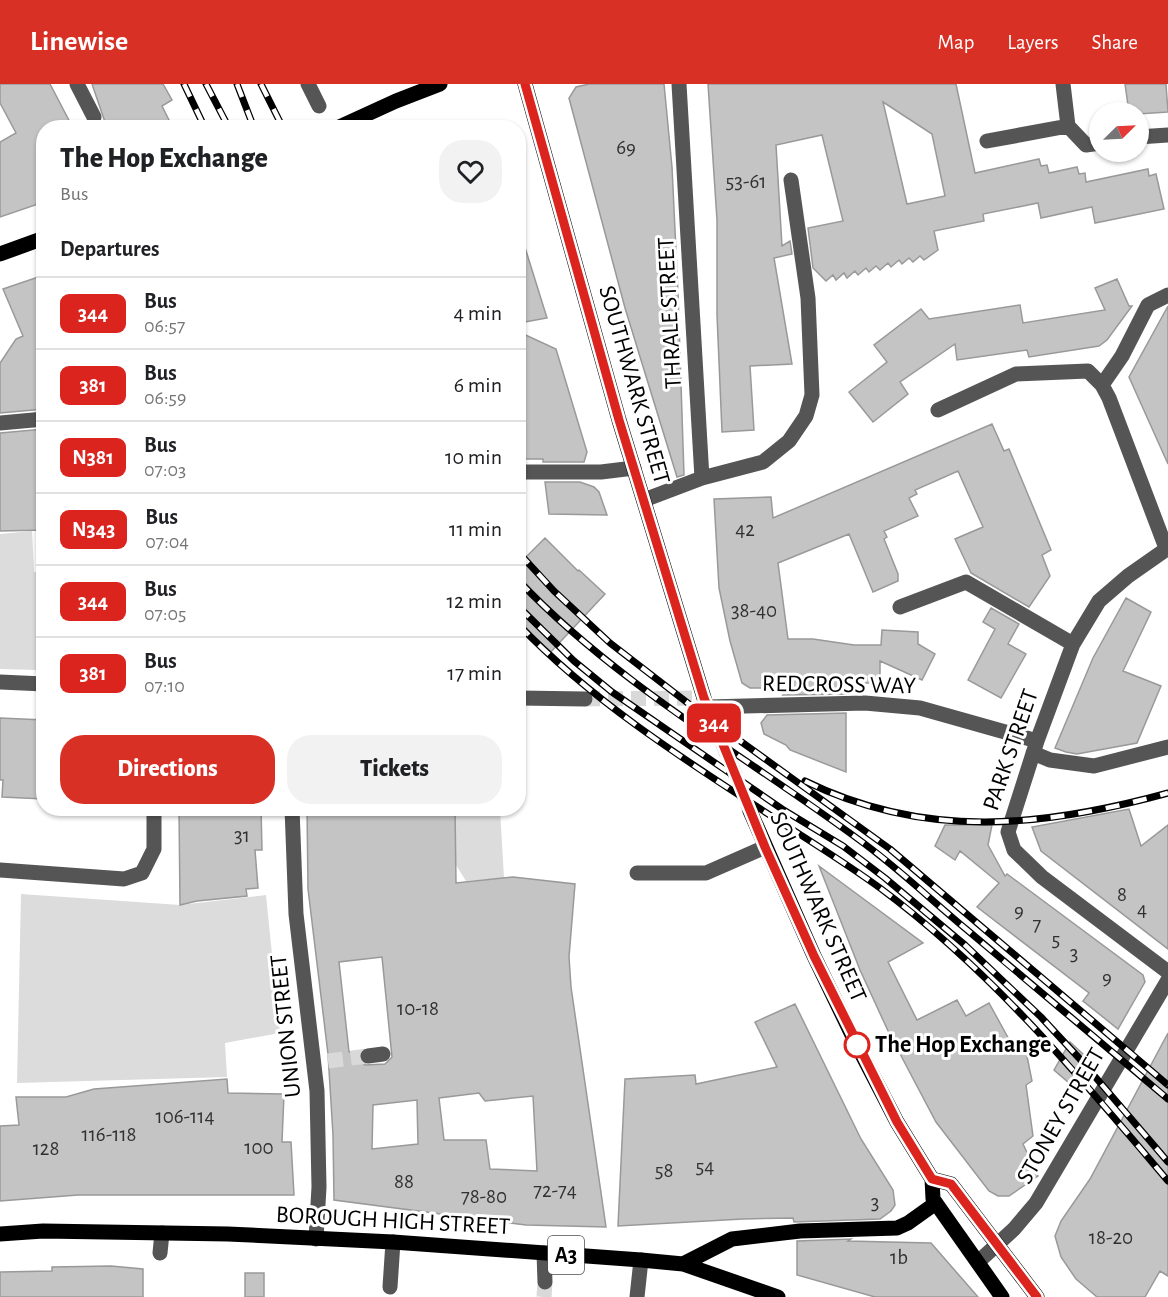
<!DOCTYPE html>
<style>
body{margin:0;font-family:"Alegreya Sans",sans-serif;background:#f2f2f2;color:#202124;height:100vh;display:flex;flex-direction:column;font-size:22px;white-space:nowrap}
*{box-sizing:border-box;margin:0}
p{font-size:20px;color:#757577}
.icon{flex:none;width:33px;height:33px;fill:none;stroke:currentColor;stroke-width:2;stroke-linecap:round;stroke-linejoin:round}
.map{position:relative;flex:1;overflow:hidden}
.details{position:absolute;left:36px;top:36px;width:490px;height:696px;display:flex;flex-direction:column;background:#fff;border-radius:24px;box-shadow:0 2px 4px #0004}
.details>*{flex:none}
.badge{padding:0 12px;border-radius:9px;font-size:21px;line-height:39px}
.needle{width:39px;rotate:66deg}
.controls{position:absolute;left:1089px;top:18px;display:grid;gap:12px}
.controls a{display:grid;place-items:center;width:60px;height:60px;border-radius:50%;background:#fff;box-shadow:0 2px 4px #0004;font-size:30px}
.map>.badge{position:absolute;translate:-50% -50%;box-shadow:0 0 0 3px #fff}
h2{padding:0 24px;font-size:22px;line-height:54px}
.round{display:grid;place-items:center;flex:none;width:63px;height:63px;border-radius:24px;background:#f2f2f2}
.head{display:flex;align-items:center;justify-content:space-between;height:102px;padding:0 24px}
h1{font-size:28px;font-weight:800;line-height:45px}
.primary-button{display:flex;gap:12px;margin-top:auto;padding:12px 24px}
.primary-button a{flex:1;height:69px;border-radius:24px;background:#d93025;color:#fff;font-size:24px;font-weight:800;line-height:69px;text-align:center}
.primary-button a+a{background:#f2f2f2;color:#202124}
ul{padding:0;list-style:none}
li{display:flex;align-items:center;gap:18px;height:72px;padding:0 24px;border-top:2px solid #e0e0e0}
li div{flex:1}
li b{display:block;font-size:22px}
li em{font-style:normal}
li .badge{min-width:66px;font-weight:700;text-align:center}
header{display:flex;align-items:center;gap:36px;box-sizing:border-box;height:84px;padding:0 30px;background:#d93025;color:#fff}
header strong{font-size:28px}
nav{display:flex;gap:33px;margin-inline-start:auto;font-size:21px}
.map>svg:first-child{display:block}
</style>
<header>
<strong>Linewise</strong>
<nav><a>Map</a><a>Layers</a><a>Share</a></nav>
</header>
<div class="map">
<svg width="1168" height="1213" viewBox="0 0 1168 1213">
<rect width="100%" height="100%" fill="#fff"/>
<path fill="#dcdcdc" d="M 32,447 L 34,488 L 40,489 L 37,586 L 0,585 L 0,450 Z
M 455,725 L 500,725 L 504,794 L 466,797 L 456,781 Z
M 21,810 L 180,821 L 266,811 L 280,949 L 225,959 L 227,993 L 17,999 Z"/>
<path fill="#c4c4c4" stroke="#999" stroke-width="1.5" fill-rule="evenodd" d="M 0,0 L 50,0 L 73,44 L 44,44 L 44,118 L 0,133 L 0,58 L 16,49 L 0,19 Z
M 92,0 L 163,0 L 172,16 L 162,22 L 173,44 L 107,44 Z
M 589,0 L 664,0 L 672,83 L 678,209 L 684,391 L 677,393 L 625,224 L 569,14 L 576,3 Z
M 708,0 L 956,0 L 975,89 L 1039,75 L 1041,82 L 1047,81 L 1049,89 L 1077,83 L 1079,90 L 1085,89 L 1086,98 L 1148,85 L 1149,92 L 1156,90 L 1164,125 L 1095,139 L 1092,123 L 1041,134 L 1038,119 L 983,130 L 984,137 L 934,147 L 938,166 L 924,176 L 920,172 L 913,178 L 909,174 L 902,180 L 899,176 L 891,183 L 888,179 L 880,186 L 876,182 L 869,188 L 866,184 L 858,191 L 855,187 L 847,194 L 844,189 L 836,196 L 833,191 L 826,197 L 813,184 L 808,144 L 843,137 L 822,51 L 776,61 L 782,162 L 790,157 L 792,170 L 774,174 L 792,280 L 750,282 L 754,346 L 722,348 L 717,231 L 717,136 ZM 883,18 L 932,50 L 945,112 L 907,120 Z
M 1125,0 L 1166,0 L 1168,28 L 1138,30 L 1138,28 L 1129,28 Z
M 519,157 L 523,157 L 547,234 L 519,239 Z
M 44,191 L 44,325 L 0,329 L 0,279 L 16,255 L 23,252 L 3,205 Z
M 1117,195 L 1129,222 L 1132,222 L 1107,256 L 1099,262 L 1029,273 L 1027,266 L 957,276 L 955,260 L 900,298 L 908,310 L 873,338 L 849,308 L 887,278 L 874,261 L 921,225 L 929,235 L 1020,221 L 1023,239 L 1105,226 L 1095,204 Z
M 1168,222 L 1168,380 L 1129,293 Z
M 519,248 L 556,265 L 587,368 L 584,378 L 543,378 L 543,375 L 519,375 Z
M 992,340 L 1004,367 L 1009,365 L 1051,466 L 1042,471 L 1050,492 L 1029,523 L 971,489 L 955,455 L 983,443 L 958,387 L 915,406 L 917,410 L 909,414 L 918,432 L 884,447 L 887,453 L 884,455 L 898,490 L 898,497 L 873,508 L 849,450 L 778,479 L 788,555 L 813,555 L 854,561 L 881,561 L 882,546 L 918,548 L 918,560 L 935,570 L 922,596 L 880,577 L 880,599 L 846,599 L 846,610 L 783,611 L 789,604 L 750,604 L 742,599 L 730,557 L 719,504 L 714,415 L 771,413 L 773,434 Z
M 44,345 L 44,446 L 0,447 L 0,349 Z
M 545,398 L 580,398 L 594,403 L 599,408 L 607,431 L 549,430 Z
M 545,454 L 578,487 L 579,486 L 605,510 L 548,571 L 519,544 L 519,480 Z
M 1126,514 L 1151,528 L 1123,587 L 1161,602 L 1137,659 L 1077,670 L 1066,668 L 1055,664 L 1093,574 Z
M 991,524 L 1019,540 L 1008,560 L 1026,570 L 1001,614 L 968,596 L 995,545 L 983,538 Z
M 846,629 L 846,688 L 790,666 L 786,661 L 764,650 L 761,639 L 767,631 Z
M 0,634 L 44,636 L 44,715 L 2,713 L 3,696 L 0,696 Z
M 179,724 L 261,724 L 262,766 L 255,766 L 258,804 L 246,805 L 247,812 L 197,817 L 180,821 Z
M 307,724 L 455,724 L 456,799 L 513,793 L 575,800 L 569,873 L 571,903 L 606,1143 L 526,1141 L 334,1116 L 333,1051 L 328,970 L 308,805 ZM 382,873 L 392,973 L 385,980 L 365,981 L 358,974 L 360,967 L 349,968 L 339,878 ZM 479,1009 L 485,1017 L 533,1012 L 537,1087 L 490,1085 L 486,1056 L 444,1056 L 439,1014 ZM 417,1016 L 418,1060 L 372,1065 L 373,1021 Z
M 1129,725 L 1141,762 L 1168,741 L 1168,865 L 1041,767 L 1032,743 Z
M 945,741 L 992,741 L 988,761 L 1005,792 L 1007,790 L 1143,891 L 1145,898 L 1118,945 L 1083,917 L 1089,909 L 977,823 L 999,799 L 960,767 L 955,776 L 935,762 Z
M 819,782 L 923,859 L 888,878 L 917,936 L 957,916 L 966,932 L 989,919 L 1016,968 L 1026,967 L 1032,997 L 1026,1001 L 1033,1052 L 1023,1060 L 1038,1092 L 1009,1112 L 998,1112 L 989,1107 L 936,1038 L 889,949 L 860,886 Z
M 795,920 L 861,1055 L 893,1106 L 895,1121 L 891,1127 L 880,1135 L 794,1138 L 793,1134 L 743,1135 L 618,1142 L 625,995 L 695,991 L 696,1000 L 777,983 L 755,938 Z
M 1168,949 L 1168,1192 L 1160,1187 L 1145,1213 L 1097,1213 L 1076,1195 L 1061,1173 L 1055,1152 L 1061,1137 L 1090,1095 Z
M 1070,958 L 1097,983 L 1082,1010 L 1054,986 Z
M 227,995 L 228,1009 L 284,1010 L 282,1058 L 291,1058 L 294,1111 L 78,1111 L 0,1117 L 0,1042 L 19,1041 L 16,1013 L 66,1013 L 94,1005 Z
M 851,1155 L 848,1157 L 931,1159 L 978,1213 L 875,1213 L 797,1191 L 797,1157 Z
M 111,1182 L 143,1185 L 143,1213 L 0,1213 L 0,1188 L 52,1187 L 52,1183 Z
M 245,1189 L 264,1189 L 264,1213 L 245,1213 Z"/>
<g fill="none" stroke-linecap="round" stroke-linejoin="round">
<path stroke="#d9d9d9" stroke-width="15" stroke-dasharray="15 8" stroke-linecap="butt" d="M 585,615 L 704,614
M 328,977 L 368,972
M 544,1213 L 545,1198"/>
<path stroke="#d9d9d9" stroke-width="15" stroke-dasharray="15 8" stroke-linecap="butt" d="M 704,614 L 750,727"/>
<path stroke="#555" stroke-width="15" d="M 77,0 L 94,33
M 308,0 L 319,22
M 1063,0 L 1068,42 L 1086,61 L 1100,59
M 1138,53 L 1168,51
M 987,57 L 1068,42
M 1102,301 L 1122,272 L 1148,221 L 1168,211
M 938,326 L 1016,290 L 1088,287 L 1102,301 L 1109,314 L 1166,464
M 0,339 L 44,335
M 519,388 L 601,388 L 634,384
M 702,394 L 763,378 L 789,357 L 806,332 L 812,311 L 808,214 L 791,96
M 644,416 L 702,394 L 679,0
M 1168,464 L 1128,492 L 1099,517 L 1073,560 L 1037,657 L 1008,748 L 1014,766 L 1042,793 L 1168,888
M 900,523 L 966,498 L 1073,560
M 0,598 L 44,600
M 519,614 L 585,615
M 708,623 L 865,619 L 920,624 L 1037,657
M 1033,669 L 1050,676 L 1094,682 L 1168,663
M 292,724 L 296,830 L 317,1007 L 319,1103 L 316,1155
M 0,786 L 124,795 L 142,789 L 154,765 L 154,724
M 637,789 L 706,789 L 765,763
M 368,972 L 383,970
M 160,1169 L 162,1149
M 544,1169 L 545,1198
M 978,1178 L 1014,1145 L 1036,1119 L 1168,896
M 390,1203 L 393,1158
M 637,1213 L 641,1176"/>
<path stroke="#000" stroke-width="15" d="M 525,0 L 619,336 L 704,614
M 337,44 L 396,17 L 440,0
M 0,170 L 44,154
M 750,727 L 814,872 L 854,955 L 897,1038 L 932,1095 L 933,1115 L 1002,1213
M 932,1095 L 951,1100 L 1037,1213
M 0,1150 L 43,1147 L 228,1150 L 393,1158 L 641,1176 L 683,1180 L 778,1213
M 683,1180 L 732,1155 L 800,1147 L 897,1144 L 908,1139 L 936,1119"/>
<defs>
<path id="rail" d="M 184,0 L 205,44
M 206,0 L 229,44
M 237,0 L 254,44
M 261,0 L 283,44
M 519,469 L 554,507 L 610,559 L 689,620 L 890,765 L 1168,1001
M 519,497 C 616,599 745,672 858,755 C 897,783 930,815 966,845 C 1033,902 1101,958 1168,1015
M 519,523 L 574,577 L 612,608 L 782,725 L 843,762 L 885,794 L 965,861 L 1041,933 L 1079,974 L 1168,1078
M 519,541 C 594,619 688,678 779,737 C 813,759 847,780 880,804 C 993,888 1078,991 1168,1097
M 805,697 C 925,756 1044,743 1168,709"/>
</defs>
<use href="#rail" stroke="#000" stroke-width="7"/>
<use href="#rail" stroke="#fff" stroke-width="4.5" stroke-dasharray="14" stroke-linecap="butt"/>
</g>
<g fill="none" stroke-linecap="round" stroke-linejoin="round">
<defs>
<path id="line" d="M 525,0 L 619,336 L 704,614 L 765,763 L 814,872 L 897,1038 L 932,1095 L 951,1100 L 1037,1213"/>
</defs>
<use href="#line" stroke="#fff" stroke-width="14"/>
<use href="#line" stroke="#dc241f" stroke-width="9"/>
</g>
<circle fill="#fff" stroke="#dc241f" stroke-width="3" cx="857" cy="961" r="12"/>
<g text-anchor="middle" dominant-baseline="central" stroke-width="6" stroke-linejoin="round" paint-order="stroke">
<g font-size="21" fill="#313131">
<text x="626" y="63">69</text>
<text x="746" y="97">53-61</text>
<text x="745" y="445">42</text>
<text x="754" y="526">38-40</text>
<text x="242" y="751">31</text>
<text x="1122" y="810">8</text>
<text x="1142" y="825">4</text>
<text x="1019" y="826">9</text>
<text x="1037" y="840">7</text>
<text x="1056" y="855">5</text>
<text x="1074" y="869">3</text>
<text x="1107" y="893">9</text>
<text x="418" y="924">10-18</text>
<text x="185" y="1032">106-114</text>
<text x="109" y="1050">116-118</text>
<text x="259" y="1063">100</text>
<text x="46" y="1064">128</text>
<text x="705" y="1082">54</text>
<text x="664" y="1086">58</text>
<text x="404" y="1097">88</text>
<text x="555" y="1106">72-74</text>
<text x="484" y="1112">78-80</text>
<text x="875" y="1118">3</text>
<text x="1111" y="1153">18-20</text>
<text x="899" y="1173">1b</text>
</g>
<rect fill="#fff" stroke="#4c4c4c" stroke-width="1.5" x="548" y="1152" width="36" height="38" rx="4.5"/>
<g font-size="22" font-weight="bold" fill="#000">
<text x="566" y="1171">A3</text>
</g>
<g font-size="24" fill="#000" stroke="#fff">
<text transform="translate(670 229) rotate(-93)">THRALE STREET</text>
<text transform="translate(634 301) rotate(74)">SOUTHWARK STREET</text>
<text transform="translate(839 601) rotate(1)">REDCROSS WAY</text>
<text transform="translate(1011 666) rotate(-71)">PARK STREET</text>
<text transform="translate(818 823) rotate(66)">SOUTHWARK STREET</text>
<text transform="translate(286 942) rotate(-96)">UNION STREET</text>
<text transform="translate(1061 1032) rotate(-60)">STONEY STREET</text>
<text transform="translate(393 1137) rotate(3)">BOROUGH HIGH STREET</text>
</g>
<g font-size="24" font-weight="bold" fill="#000" stroke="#fff" text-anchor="start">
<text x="875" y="961">The Hop Exchange</text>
</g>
</g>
</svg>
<div class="controls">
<a><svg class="needle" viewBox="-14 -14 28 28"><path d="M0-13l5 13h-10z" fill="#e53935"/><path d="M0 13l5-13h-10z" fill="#757577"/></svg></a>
</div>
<b class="badge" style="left:714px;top:639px;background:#dc241f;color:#fff">344</b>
<section class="details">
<div class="head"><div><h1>The Hop Exchange</h1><p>Bus</p></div><a class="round"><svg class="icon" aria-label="heart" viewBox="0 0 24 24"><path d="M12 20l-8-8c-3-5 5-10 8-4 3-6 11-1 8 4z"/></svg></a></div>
<h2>Departures</h2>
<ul>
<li><span class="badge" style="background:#dc241f;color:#fff">344</span><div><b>Bus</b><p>06:57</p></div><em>4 min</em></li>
<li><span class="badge" style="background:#dc241f;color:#fff">381</span><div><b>Bus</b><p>06:59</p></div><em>6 min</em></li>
<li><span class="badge" style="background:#dc241f;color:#fff">N381</span><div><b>Bus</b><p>07:03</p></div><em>10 min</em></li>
<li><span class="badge" style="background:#dc241f;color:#fff">N343</span><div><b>Bus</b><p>07:04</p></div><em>11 min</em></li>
<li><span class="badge" style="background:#dc241f;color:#fff">344</span><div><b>Bus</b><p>07:05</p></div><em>12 min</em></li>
<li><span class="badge" style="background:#dc241f;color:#fff">381</span><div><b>Bus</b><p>07:10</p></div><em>17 min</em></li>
</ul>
<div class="primary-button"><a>Directions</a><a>Tickets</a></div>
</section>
</div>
